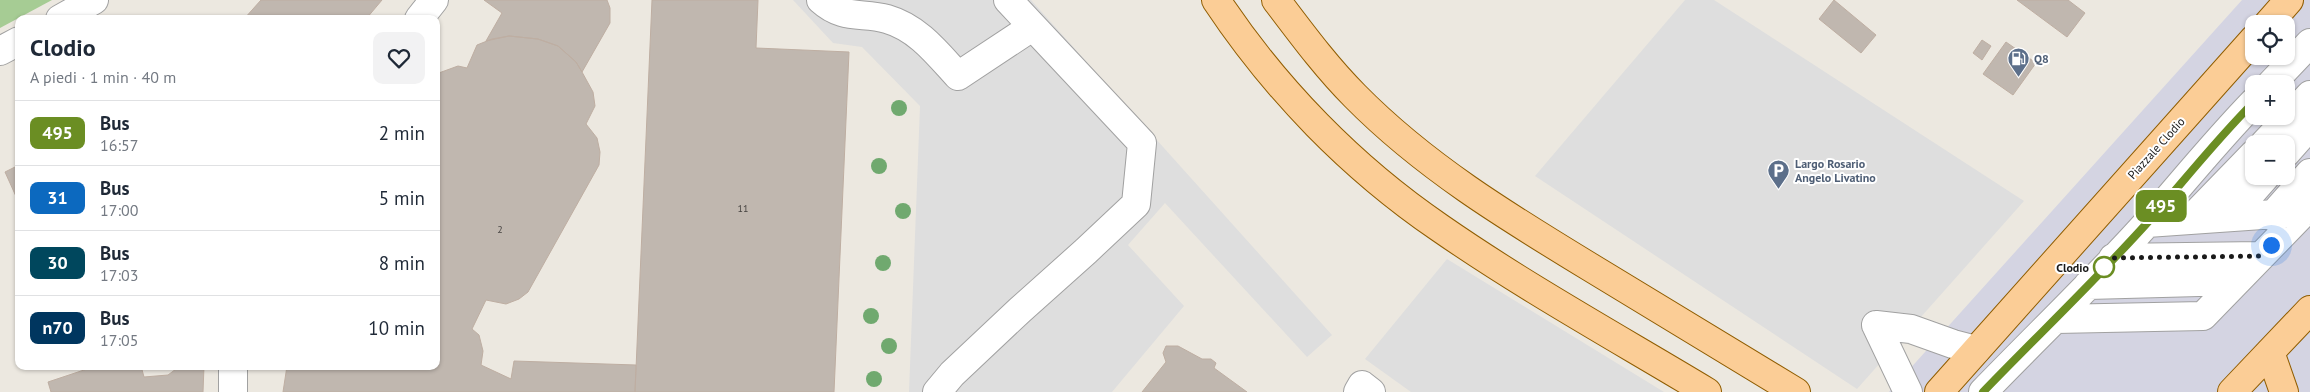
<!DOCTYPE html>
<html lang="it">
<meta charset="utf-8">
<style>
body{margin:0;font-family:"PT Sans",sans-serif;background:#f2f2f3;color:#1f2937;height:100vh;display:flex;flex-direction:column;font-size:19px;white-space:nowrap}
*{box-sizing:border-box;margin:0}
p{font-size:16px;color:#747a83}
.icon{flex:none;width:28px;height:28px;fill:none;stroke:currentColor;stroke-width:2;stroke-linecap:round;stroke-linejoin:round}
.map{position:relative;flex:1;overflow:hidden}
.drawer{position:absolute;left:15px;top:15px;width:425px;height:355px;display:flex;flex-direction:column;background:#fff;border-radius:10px;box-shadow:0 1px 4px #0004}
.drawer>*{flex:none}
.badge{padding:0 10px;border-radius:8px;font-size:18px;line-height:32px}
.controls{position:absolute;left:2245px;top:15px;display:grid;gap:10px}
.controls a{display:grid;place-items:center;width:50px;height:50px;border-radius:10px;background:#fff;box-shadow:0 1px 4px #0004;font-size:25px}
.you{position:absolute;width:25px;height:25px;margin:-12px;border:4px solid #fff;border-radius:50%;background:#1a73e8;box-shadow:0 0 0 8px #1a73e833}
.map>.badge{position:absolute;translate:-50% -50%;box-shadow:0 0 0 2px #fff}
.round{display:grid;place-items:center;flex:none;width:52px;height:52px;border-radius:10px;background:#f2f2f3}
.summary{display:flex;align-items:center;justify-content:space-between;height:85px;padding:0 15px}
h1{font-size:24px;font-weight:700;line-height:38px}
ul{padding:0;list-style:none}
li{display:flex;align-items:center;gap:15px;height:65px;padding:0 15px;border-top:1px solid #e0e1e3}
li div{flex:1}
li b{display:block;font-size:19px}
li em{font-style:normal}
li .badge{min-width:55px;font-weight:700;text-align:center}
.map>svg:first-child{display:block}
</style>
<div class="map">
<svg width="2310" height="392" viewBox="0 0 2310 392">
<rect width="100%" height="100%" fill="#ece8e0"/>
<path fill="#a6cc94" d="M 0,0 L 52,0 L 0,28 Z"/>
<path fill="#dedede" d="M 793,0 L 1031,0 L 1332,335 L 1307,357 L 1165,203 L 1128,245 L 1184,306 L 1112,392 L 909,392 L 920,106 L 862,47 L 833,43 Z
M 1685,0 L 1714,0 L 2024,201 L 1857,389 L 1535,176 Z
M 1447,259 L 1664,392 L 1411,392 L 1365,359 Z"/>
<path fill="#d4d4e2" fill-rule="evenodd" d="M 2242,0 L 2310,0 L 2310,392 L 1889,392 ZM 2254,24 L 2286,24 L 2286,56 L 2254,56 ZM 2254,84 L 2286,84 L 2286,116 L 2254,116 ZM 2254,144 L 2286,144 L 2286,176 L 2254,176 Z"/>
<path fill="#c0b7af" stroke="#beaea2" d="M 261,0 L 382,0 L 366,19 L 244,19 Z
M 484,0 L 607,0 L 610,8 L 610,23 L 582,72 L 576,62 L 558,46 L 538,39 L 509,36 L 486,41 L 502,13 Z
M 652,0 L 758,0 L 756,48 L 849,52 L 834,392 L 635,392 Z
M 1834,0 L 1876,35 L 1861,53 L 1819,19 Z
M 2017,0 L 2068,0 L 2085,13 L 2067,37 Z
M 509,36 L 538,39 L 558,46 L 576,62 L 582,72 L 593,92 L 595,106 L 586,124 L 597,138 L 600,152 L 599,165 L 528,292 L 519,299 L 506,304 L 486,300 L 472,329 L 479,335 L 483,351 L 481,365 L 511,379 L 514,361 L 636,365 L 635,392 L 283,392 L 287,366 L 436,366 L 436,74 L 458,66 L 467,68 L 477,45 L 492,39 Z
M 1982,40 L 1991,46 L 1982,60 L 1973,53 Z
M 2006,42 L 2036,63 L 2013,95 L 1983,74 Z
M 19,165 L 19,203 L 5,172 Z
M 1166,346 L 1178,346 L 1202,359 L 1211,359 L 1216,363 L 1214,368 L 1247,392 L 1142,392 L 1166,362 L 1163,353 Z
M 96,366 L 141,366 L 144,377 L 168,375 L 180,366 L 204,366 L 203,392 L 51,392 L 48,382 Z"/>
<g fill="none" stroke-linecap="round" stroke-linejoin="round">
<defs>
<path id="minor" d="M 821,0 C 843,20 862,12 887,19 C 918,28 937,53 958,76 L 1032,27
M 60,19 L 94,0
M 419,19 L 434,0
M 0,51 L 19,41
M 2271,84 L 2310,43
M 2264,144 L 2310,95
M 2286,153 L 2310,126
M 2272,216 L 2310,173
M 2230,217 L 2266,176
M 2190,220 L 2254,154
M 2147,223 L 2304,212
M 2113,258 L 2260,256
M 2088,285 L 2236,281
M 2056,319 L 2203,316 L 2310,206
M 1876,325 L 1911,329 L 1953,344 L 1976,350
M 1876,325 L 1908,392
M 233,392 L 233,366
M 937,392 L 952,374 L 1020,310 L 1086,251 L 1136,204 L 1142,143 L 1008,0
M 1358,392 L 1362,385 L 1371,392
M 1983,392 C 2038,335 2095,281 2148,222 C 2183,182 2217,140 2254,102"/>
<path id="major" d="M 1216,0 C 1275,89 1352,168 1440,228 C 1525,287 1619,339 1707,392
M 1276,0 C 1301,33 1326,67 1355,96 C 1424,166 1506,216 1590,267 C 1658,309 1727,350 1796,392
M 2268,24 L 2289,0
M 2270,352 L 2284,392
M 1939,392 L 2254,39
M 2232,392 L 2310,310"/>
</defs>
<use href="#minor" stroke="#a1a1a1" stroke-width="30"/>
<use href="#major" stroke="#905d01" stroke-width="30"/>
<use href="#minor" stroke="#fff" stroke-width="28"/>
<use href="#major" stroke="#fbcd96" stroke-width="28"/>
</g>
<g fill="#70a96f">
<circle cx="899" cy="108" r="8"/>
<circle cx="879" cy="166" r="8"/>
<circle cx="903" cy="211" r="8"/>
<circle cx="883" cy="263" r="8"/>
<circle cx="871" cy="316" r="8"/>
<circle cx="889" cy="346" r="8"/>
<circle cx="874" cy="379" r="8"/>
</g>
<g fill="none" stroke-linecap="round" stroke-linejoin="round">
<defs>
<path id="line" d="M 1983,392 C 2038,335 2095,281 2148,222 C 2183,182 2216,140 2254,102"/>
</defs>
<use href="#line" stroke="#fff" stroke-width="11"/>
<use href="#line" stroke="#6b8e23" stroke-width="8"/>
<path stroke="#1a1a1a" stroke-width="5" stroke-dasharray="0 9" d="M 2104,267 L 2100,272 L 2113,258 L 2260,256 L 2271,245"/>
</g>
<defs>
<symbol id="fuel-pin" viewBox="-11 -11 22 30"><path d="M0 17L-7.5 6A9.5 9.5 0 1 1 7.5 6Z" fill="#5c6f8a" stroke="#fff"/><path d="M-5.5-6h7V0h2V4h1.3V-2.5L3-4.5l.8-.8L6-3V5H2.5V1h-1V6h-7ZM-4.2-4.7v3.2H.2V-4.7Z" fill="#fff"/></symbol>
<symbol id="parking-pin" viewBox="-11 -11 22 30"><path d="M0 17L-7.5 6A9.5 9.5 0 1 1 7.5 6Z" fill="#5c6f8a" stroke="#fff"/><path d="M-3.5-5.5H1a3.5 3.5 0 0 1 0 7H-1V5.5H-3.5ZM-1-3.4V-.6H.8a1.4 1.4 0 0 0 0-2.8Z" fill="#fff"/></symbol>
</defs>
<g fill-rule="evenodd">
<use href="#fuel-pin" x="2006" y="46" width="25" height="34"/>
<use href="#parking-pin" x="1766" y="158" width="25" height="34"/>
</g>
<circle fill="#fff" stroke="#6b8e23" stroke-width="2.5" cx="2104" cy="267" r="10"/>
<g text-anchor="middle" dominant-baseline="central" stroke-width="4" stroke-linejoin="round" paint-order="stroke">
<g font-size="10" fill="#44413f">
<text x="743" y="208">11</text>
<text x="500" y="229">2</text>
</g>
<g font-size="12" font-weight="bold" fill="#4e5e75" stroke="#fff" text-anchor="start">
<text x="2034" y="58">Q8</text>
<text x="1795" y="163">Largo Rosario<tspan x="1795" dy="14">Angelo Livatino</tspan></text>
</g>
<g font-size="12" fill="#1a1a1a" stroke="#fff">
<text transform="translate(2156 148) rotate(-48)">Piazzale Clodio</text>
</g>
<g font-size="12" font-weight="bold" fill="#1a1a1a" stroke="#fff" text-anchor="end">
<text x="2089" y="267">Clodio</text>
</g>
</g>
</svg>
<div class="controls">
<a><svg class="icon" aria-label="locate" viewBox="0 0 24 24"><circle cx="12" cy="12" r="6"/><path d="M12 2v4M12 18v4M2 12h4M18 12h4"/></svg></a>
<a>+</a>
<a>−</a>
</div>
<div class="you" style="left:2271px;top:245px"></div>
<b class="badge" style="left:2161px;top:206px;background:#6b8e23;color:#fff">495</b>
<section class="drawer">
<div class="summary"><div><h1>Clodio</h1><p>A piedi · 1 min · 40 m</p></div><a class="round"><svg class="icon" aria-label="heart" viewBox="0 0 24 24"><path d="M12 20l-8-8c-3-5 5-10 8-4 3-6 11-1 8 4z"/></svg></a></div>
<ul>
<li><span class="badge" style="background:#6b8e23;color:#fff">495</span><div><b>Bus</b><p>16:57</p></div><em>2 min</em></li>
<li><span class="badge" style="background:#0c69bf;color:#fff">31</span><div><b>Bus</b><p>17:00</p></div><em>5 min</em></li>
<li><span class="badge" style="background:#00475d;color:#fff">30</span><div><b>Bus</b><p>17:03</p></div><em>8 min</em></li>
<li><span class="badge" style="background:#00365f;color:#fff">n70</span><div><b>Bus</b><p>17:05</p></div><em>10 min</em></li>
</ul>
</section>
</div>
